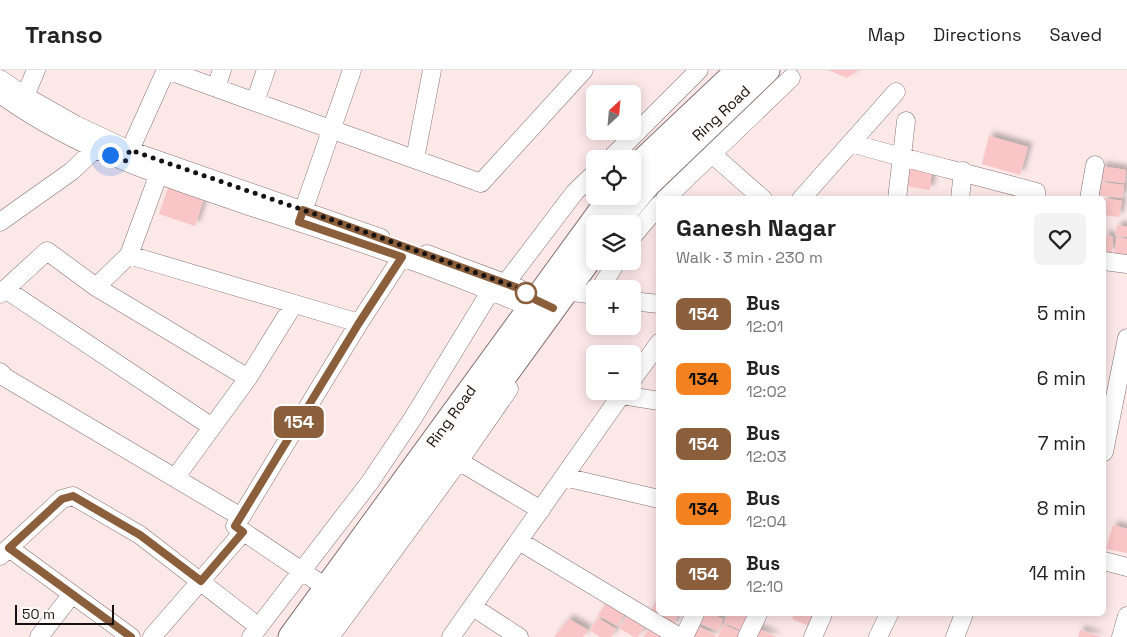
<!DOCTYPE html>
<meta charset="utf-8">
<style>
body{margin:0;font-family:"Space Grotesk",sans-serif;background:#f2f2f2;color:#222;height:100vh;display:flex;flex-direction:column;font-size:19px;white-space:nowrap}
*{box-sizing:border-box;margin:0}
p{font-size:16px;color:#767676}
.icon{flex:none;width:28px;height:28px;fill:none;stroke:currentColor;stroke-width:2;stroke-linecap:round;stroke-linejoin:round}
.map{position:relative;flex:1;overflow:hidden}
.drawer{position:absolute;left:656px;top:126px;width:450px;height:420px;display:flex;flex-direction:column;background:#fff;border-radius:8px;box-shadow:0 2px 12px #0003}
.drawer>*{flex:none}
.badge{padding:0 10px;border-radius:8px;font-size:18px;line-height:32px}
.needle{width:32px;rotate:26deg}
.tools{position:absolute;left:586px;top:15px;display:grid;gap:10px}
.tools a{display:grid;place-items:center;width:55px;height:55px;border-radius:8px;background:#fff;box-shadow:0 2px 12px #0003;font-size:25px}
.scale{position:absolute;left:15px;bottom:12px;width:99px;box-sizing:border-box;padding-left:5px;border:2px solid #171111;border-top:0;font-size:14px;line-height:18px;white-space:nowrap;color:#171111;-webkit-text-stroke:4px #fefafa;paint-order:stroke}
.you{position:absolute;width:25px;height:25px;margin:-12px;border:4px solid #fff;border-radius:50%;background:#1a73e8;box-shadow:0 0 0 8px #1a73e833}
.map>.badge{position:absolute;translate:-50% -50%;box-shadow:0 0 0 2px #fff}
.round{display:grid;place-items:center;flex:none;width:52px;height:52px;border-radius:8px;background:#f2f2f2}
.overview{display:flex;align-items:center;justify-content:space-between;height:85px;padding:0 20px}
h1{font-size:24px;font-weight:700;line-height:38px}
ul{padding:0;list-style:none}
li{display:flex;align-items:center;gap:15px;height:65px;padding:0 20px}
li div{flex:1}
li b{display:block;font-size:19px}
li em{font-style:normal}
li .badge{min-width:55px;font-weight:700;text-align:center}
header{display:flex;align-items:center;gap:30px;box-sizing:border-box;height:70px;padding:0 25px;background:#fff;border-bottom:1px solid #e0e0e0}
header strong{font-size:24px}
nav{display:flex;gap:28px;margin-inline-start:auto;font-size:18px}
.map>svg:first-child{display:block}
</style>
<header>
<strong>Transo</strong>
<nav><a>Map</a><a>Directions</a><a>Saved</a></nav>
</header>
<div class="map">
<svg width="1127" height="567" viewBox="0 0 1127 567">
<defs>
<filter id="shadow"><feDropShadow dx="4.5" dy="-4.5" stdDeviation="2.5" flood-color="#0004"/></filter>
</defs>
<rect width="100%" height="100%" fill="#fde8e8"/>
<path fill="#f9c5c6" filter="url(#shadow)" d="M 828,0 L 858,0 L 847,8 Z
M 989,66 L 1028,77 L 1020,105 L 982,94 Z
M 905,92 L 932,98 L 930,120 L 904,116 Z
M 1101,96 L 1126,100 L 1124,113 L 1099,110 Z
M 1100,112 L 1124,115 L 1122,128 L 1098,125 Z
M 169,115 L 205,126 L 195,156 L 159,144 Z
M 1104,128 L 1122,131 L 1119,147 L 1104,145 Z
M 1117,155 L 1127,157 L 1127,167 L 1115,165 Z
M 1104,164 L 1113,167 L 1112,184 L 1104,182 Z
M 1117,167 L 1127,169 L 1127,185 L 1114,184 Z
M 1113,455 L 1127,459 L 1127,483 L 1106,479 Z
M 607,532 L 625,543 L 617,556 L 598,545 Z
M 656,532 L 659,533 L 659,544 L 678,544 L 673,557 L 648,545 Z
M 628,544 L 645,556 L 638,567 L 634,567 L 619,558 Z
M 700,544 L 712,544 L 723,549 L 718,561 L 696,552 Z
M 728,544 L 744,544 L 751,547 L 745,562 L 724,553 Z
M 794,544 L 815,544 L 811,557 L 792,549 Z
M 598,548 L 616,559 L 611,567 L 600,567 L 590,560 Z
M 569,549 L 588,560 L 583,567 L 554,567 Z
M 723,554 L 744,564 L 743,567 L 718,567 Z
M 695,555 L 716,565 L 715,567 L 689,567 Z
M 756,558 L 777,567 L 752,567 Z
M 648,560 L 662,567 L 643,567 Z
M 1080,560 L 1102,567 L 1078,567 Z"/>
<g fill="none" stroke-linecap="round" stroke-linejoin="round">
<defs>
<path id="minor" d="M 167,0 L 255,32 L 266,0
M 0,9 L 25,26 L 76,55 L 129,80 L 381,168
M 216,18 L 222,0
M 0,24 C 77,80 168,109 258,139 C 345,167 433,196 517,232 L 532,235 L 540,241
M 25,26 L 36,0
M 255,32 L 481,113 L 584,0
M 851,73 C 913,91 975,105 1036,122 L 1036,129
M 712,84 L 763,129
M 415,89 L 432,0
M 610,89 L 699,0
M 125,91 L 166,0
M 158,106 L 129,185 L 359,253
M 665,129 L 791,8
M 801,129 L 896,22
M 897,129 L 906,51
M 960,129 L 963,101
M 1089,129 L 1095,95
M 300,150 L 352,0
M 0,152 L 72,101 L 95,79
M 632,167 L 659,135
M 427,184 L 518,218 L 543,233
M 129,185 L 96,217 L 248,308 L 294,234
M 1104,191 L 1127,194
M 505,214 L 575,122 L 595,103
M 5,219 L 212,357
M 600,219 L 617,191
M 566,221 L 595,225
M 0,224 L 47,181 L 96,217
M 632,231 L 659,234
M 0,302 L 6,308 L 241,447 L 235,456 L 327,518
M 632,310 L 659,273
M 622,325 L 659,331
M 1104,382 L 1127,268
M 450,386 L 541,440
M 564,407 L 659,429
M 175,408 L 248,308
M 241,447 L 359,253 L 402,187
M 519,471 L 679,567
M 9,478 L 131,567
M 0,486 L 62,429 L 73,426 L 140,465 L 259,557
M 1104,491 L 1127,497
M 473,537 L 519,567
M 39,567 L 72,524
M 152,567 L 243,462
M 251,567 L 370,412 L 413,348 L 490,222
M 330,567 L 459,391 L 509,319
M 451,567 L 624,321
M 684,567 L 695,544
M 747,567 L 758,544
M 813,567 L 823,544
M 878,567 L 889,544
M 955,567 L 964,544
M 1121,567 L 1127,546"/>
<path id="highway" d="M 632,101 L 739,0
M 615,154 L 647,115 L 767,0
M 291,567 L 612,126
M 314,567 L 595,181"/>
</defs>
<use href="#minor" stroke="#857273" stroke-width="19"/>
<use href="#highway" stroke="#857273" stroke-width="27"/>
<use href="#minor" stroke="#fff" stroke-width="18"/>
<use href="#highway" stroke="#fff" stroke-width="25"/>
</g>
<g fill="none" stroke-linecap="round" stroke-linejoin="round">
<defs>
<path id="line" d="M 131,567 L 9,478 L 62,429 L 73,426 L 140,465 L 201,511 L 243,462 L 235,456 L 359,253 L 402,187 L 299,152 L 303,140 L 518,218 L 536,230 L 553,238"/>
</defs>
<use href="#line" stroke="#fff" stroke-width="11"/>
<use href="#line" stroke="#8b5e3c" stroke-width="8"/>
<path stroke="#171111" stroke-width="5" stroke-dasharray="0 9" d="M 110,85 L 125,92 L 130,80 L 335,151 L 518,218 L 527,224 L 526,223"/>
</g>
<circle fill="#fff" stroke="#8b5e3c" stroke-width="2.5" cx="526" cy="223" r="10"/>
<g text-anchor="middle" dominant-baseline="central" stroke-width="4" stroke-linejoin="round" paint-order="stroke">
<g font-size="15" fill="#171111" stroke="#fefafa">
<text transform="translate(721 43) rotate(-43)">Ring Road</text>
<text transform="translate(451 346) rotate(-54)">Ring Road</text>
</g>
</g>
</svg>
<div class="tools">
<a><svg class="needle" viewBox="-14 -14 28 28"><path d="M0-13l5 13h-10z" fill="#e53935"/><path d="M0 13l5-13h-10z" fill="#767676"/></svg></a>
<a><svg class="icon" aria-label="locate" viewBox="0 0 24 24"><circle cx="12" cy="12" r="6"/><path d="M12 2v4M12 18v4M2 12h4M18 12h4"/></svg></a>
<a><svg class="icon" aria-label="layers" viewBox="0 0 24 24"><path d="M12 4l9 5-9 5-9-5zM3 14l9 5 9-5"/></svg></a>
<a>+</a>
<a>−</a>
</div>
<div class="scale">50 m</div>
<div class="you" style="left:110px;top:85px"></div>
<b class="badge" style="left:299px;top:352px;background:#8b5e3c;color:#fff">154</b>
<section class="drawer">
<div class="overview"><div><h1>Ganesh Nagar</h1><p>Walk · 3 min · 230 m</p></div><a class="round"><svg class="icon" aria-label="heart" viewBox="0 0 24 24"><path d="M12 20l-8-8c-3-5 5-10 8-4 3-6 11-1 8 4z"/></svg></a></div>
<ul>
<li><span class="badge" style="background:#8b5e3c;color:#fff">154</span><div><b>Bus</b><p>12:01</p></div><em>5 min</em></li>
<li><span class="badge" style="background:#f58220;color:#111">134</span><div><b>Bus</b><p>12:02</p></div><em>6 min</em></li>
<li><span class="badge" style="background:#8b5e3c;color:#fff">154</span><div><b>Bus</b><p>12:03</p></div><em>7 min</em></li>
<li><span class="badge" style="background:#f58220;color:#111">134</span><div><b>Bus</b><p>12:04</p></div><em>8 min</em></li>
<li><span class="badge" style="background:#8b5e3c;color:#fff">154</span><div><b>Bus</b><p>12:10</p></div><em>14 min</em></li>
</ul>
</section>
</div>
